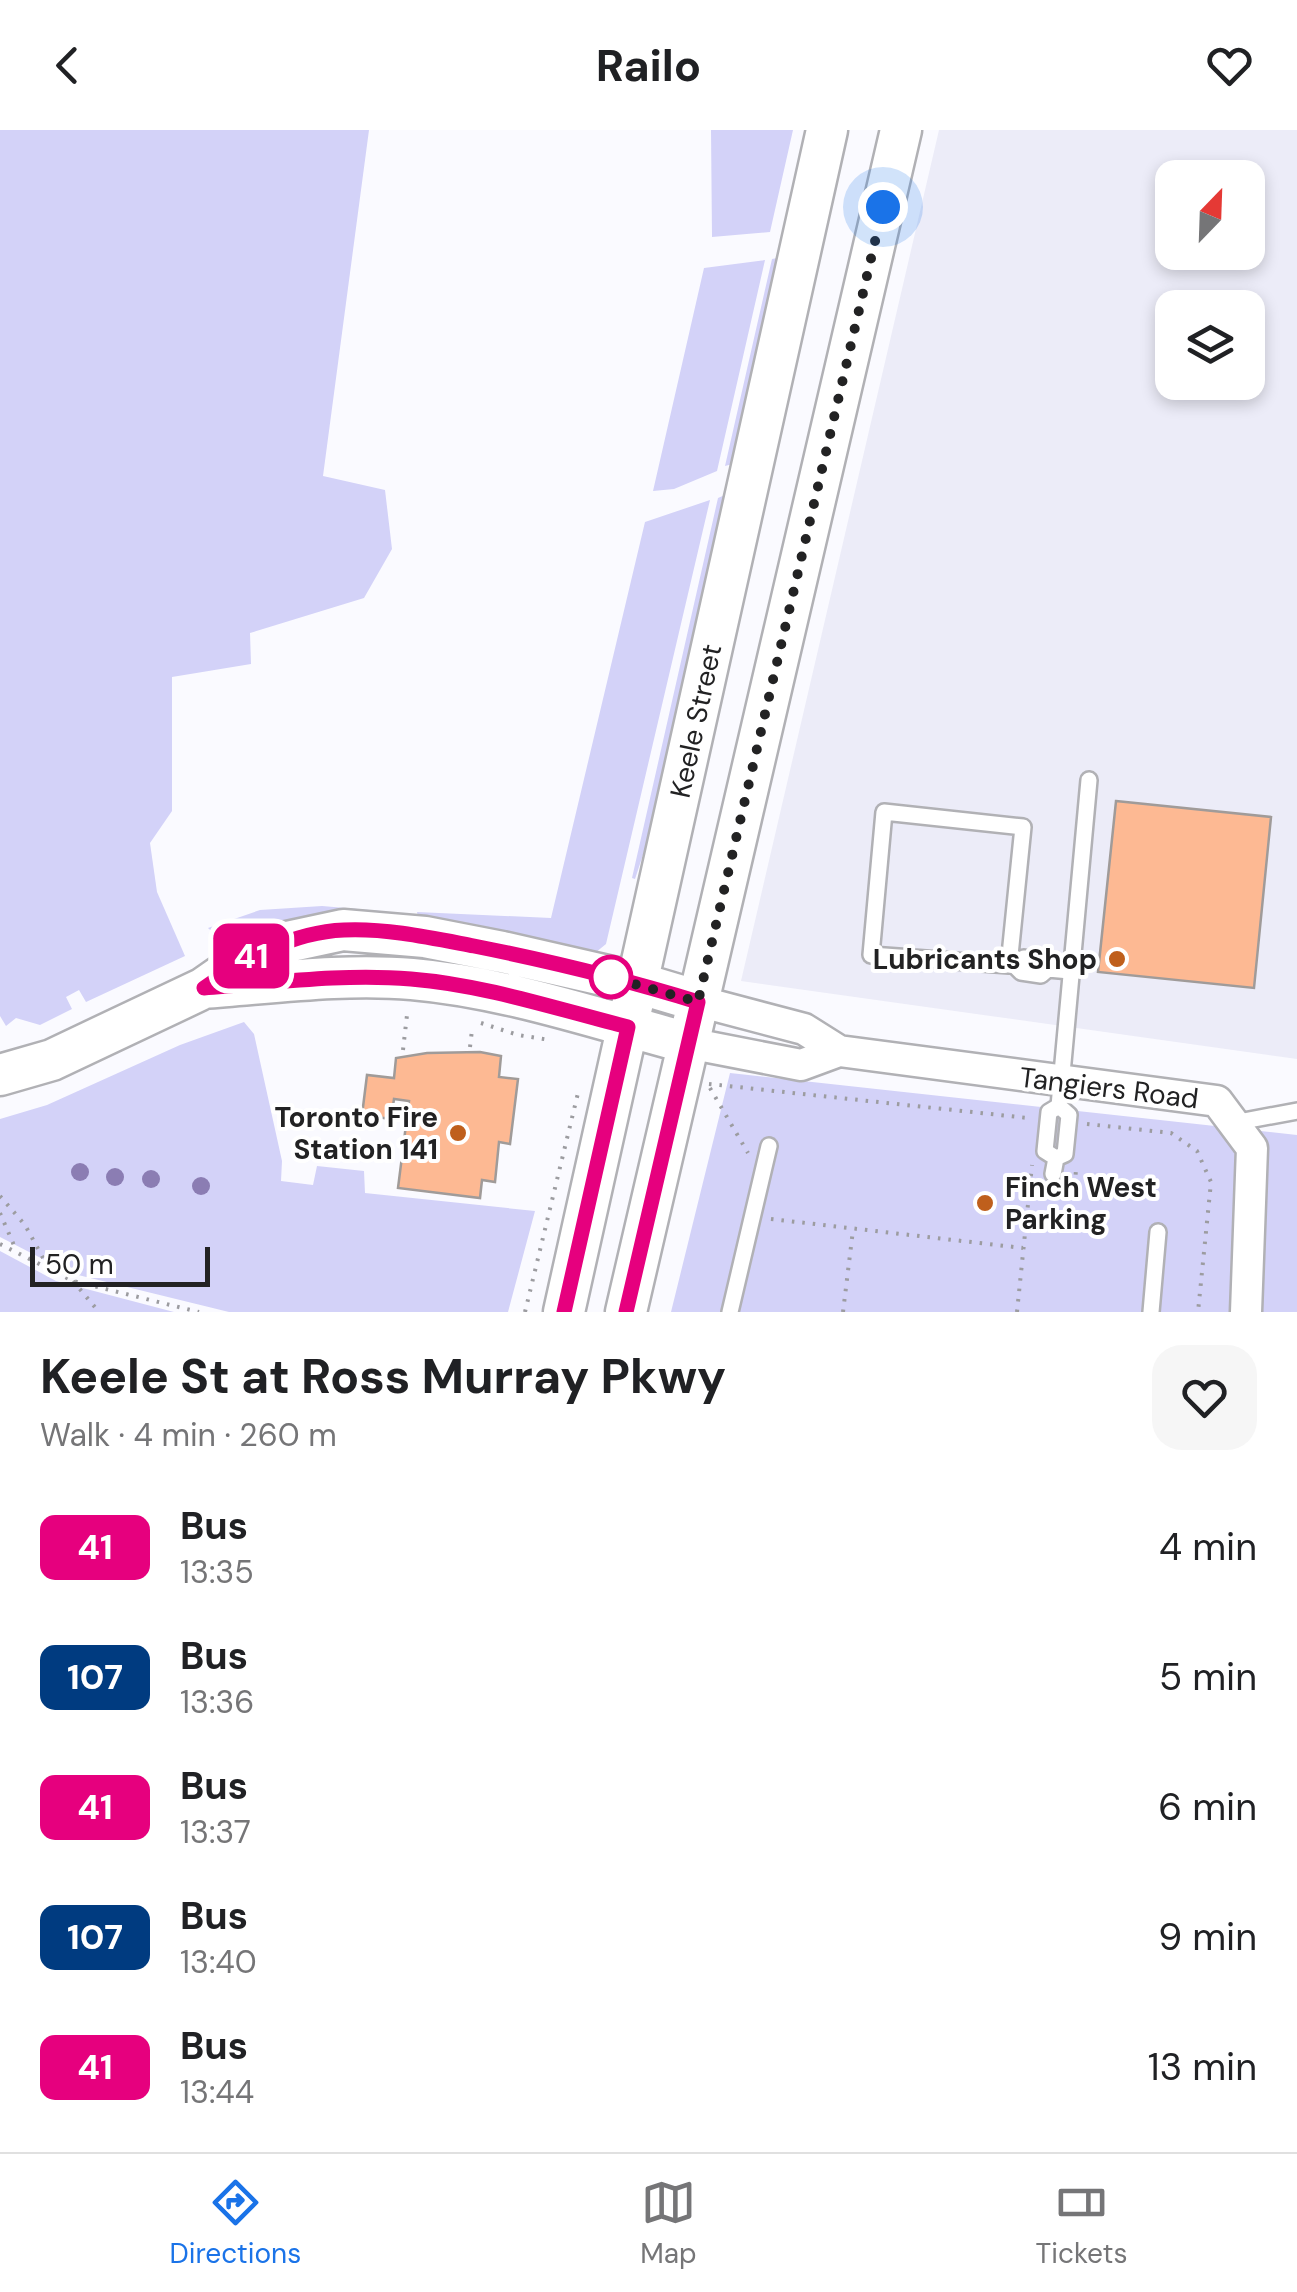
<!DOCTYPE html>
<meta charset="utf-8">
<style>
body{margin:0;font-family:"DM Sans",sans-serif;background:#f6f6f6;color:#202124;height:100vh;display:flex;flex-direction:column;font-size:38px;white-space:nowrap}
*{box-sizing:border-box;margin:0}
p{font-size:32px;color:#757577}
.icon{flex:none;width:55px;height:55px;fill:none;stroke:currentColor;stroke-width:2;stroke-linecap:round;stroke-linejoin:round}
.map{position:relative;height:1182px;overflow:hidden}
.drawer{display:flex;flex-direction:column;background:#fff;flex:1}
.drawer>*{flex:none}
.badge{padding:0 20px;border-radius:15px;font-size:35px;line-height:65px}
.needle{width:65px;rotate:23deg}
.fabs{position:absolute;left:1155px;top:30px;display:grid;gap:20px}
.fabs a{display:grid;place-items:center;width:110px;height:110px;border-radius:20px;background:#fff;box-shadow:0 5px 15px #0003;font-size:50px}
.scale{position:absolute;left:30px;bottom:25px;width:180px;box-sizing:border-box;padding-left:10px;border:5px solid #222223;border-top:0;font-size:28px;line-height:35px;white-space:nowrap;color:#222223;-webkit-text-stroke:8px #fff;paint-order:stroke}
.you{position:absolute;width:50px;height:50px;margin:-25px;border:8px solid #fff;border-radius:50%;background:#1a73e8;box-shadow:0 0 0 15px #1a73e833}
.map>.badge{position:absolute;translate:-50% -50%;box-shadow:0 0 0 5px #fff}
.round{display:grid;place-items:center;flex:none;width:105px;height:105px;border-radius:30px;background:#f6f6f6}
.overview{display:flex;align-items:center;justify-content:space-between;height:170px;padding:0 40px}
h1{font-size:48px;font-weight:700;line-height:75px}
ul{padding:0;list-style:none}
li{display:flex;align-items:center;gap:30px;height:130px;padding:0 40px}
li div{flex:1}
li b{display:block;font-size:38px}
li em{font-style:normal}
li .badge{min-width:110px;font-weight:700;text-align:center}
header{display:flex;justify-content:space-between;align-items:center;height:130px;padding:0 40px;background:#fff;font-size:45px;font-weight:700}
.tabs{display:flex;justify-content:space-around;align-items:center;height:140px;border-top:2px solid #e0e0e0;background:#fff;font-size:28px;color:#757577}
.tabs a{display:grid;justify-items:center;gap:5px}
.tabs .active{color:#1a73e8}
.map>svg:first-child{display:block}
</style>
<header><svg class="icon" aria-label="back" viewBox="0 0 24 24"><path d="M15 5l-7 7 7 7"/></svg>Railo<svg class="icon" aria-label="heart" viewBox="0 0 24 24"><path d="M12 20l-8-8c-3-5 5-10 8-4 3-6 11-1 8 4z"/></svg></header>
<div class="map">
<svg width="1297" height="1182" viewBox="0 0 1297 1182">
<rect width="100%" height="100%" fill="#fafaff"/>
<path fill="#ececf8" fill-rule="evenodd" d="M 939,0 L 1297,0 L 1297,929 L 741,851 ZM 1172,48 L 1248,48 L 1248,122 L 1172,122 ZM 1172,178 L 1248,178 L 1248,252 L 1172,252 Z"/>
<path fill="#d3d2f8" d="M 0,0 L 369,0 L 323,346 L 385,360 L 392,419 L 364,468 L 250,503 L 251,534 L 172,547 L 172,681 L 150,713 L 157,762 L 185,826 L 86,872 L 79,860 L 66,867 L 72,879 L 40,895 L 16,888 L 6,896 L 0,886 Z
M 711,0 L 793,0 L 770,102 L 712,107 Z
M 788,126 L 740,332 L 725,336 L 772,129 Z
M 765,130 L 717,341 L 674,359 L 653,361 L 704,138 Z
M 734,361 L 668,649 L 635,749 L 632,748 L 718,368 Z
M 710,370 L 606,814 L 595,823 L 418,787 L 417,782 L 551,788 L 645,392 Z
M 322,776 L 381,781 L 377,790 C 322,788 272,787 221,810 L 208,798 L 260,780 Z
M 244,892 L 254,904 L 282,1031 L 281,1051 L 313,1055 L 317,1036 L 364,1041 L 365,1063 L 535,1081 L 508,1182 L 229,1182 L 70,1143 L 0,1107 L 0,989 L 47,975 L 180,915 Z
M 730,943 L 1297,1005 L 1297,1182 L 671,1182 Z
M 0,1121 L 56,1151 L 174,1182 L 0,1182 Z"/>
<path fill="#fdb993" stroke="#a09b99" stroke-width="2.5" d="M 1116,671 L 1271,687 L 1254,858 L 1098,842 Z
M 480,922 L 501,926 L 499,947 L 518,949 L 510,1014 L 499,1012 L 495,1052 L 482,1050 L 480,1068 L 398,1058 L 409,971 L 394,969 L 391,989 L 362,985 L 367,945 L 394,948 L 396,928 L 427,923 Z"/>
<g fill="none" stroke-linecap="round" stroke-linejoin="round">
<defs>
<path id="lane" d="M 1009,835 L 1023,697 L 884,682 L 871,825 L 1009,835 L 1014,835
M 1048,839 L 1041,845 L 1021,842 L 1014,835 L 1024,828 L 1041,831 L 1048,839 L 1070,841
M 1233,993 L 1297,981
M 1056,1028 L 1045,1021 L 1049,982 L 1059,976 L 1089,650
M 1053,1044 L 1056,1028 L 1065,1024 L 1069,985 L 1059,976
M 730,1182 L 769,1016
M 1151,1182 L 1158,1102"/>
<path id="street" d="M 698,871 L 804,899 L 839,921 L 1217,971 L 1252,1018 L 1246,1182
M 688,913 L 801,935 L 839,921"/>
<path id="secondary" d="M 204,858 C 273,853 343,843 412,849 C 505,857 598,889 688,913
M 0,945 L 52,930 L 204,858 L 247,828 L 287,812 L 343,800 L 425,807 L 502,822 L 638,853 L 698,871
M 564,1182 L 827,0
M 626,1182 L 901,0"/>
</defs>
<use href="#lane" stroke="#b1b1b5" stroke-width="20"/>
<use href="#street" stroke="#b1b1b5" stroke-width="35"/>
<use href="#secondary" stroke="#b1b1b5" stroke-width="45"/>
<path stroke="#9c9ca0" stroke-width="4" stroke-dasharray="2.5 8" stroke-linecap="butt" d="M 481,893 L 518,905 L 550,910
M 470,917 L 472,900
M 403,920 L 407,885
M 709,954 L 1028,988
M 710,958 L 748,1023
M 1087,994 L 1171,1003 L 1197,1021 L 1211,1052 L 1198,1182
M 1061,1062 L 1074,1063 L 1076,1040
M 0,1066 L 25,1095 L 48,1137
M 0,1083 L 16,1120
M 771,1089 L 1023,1118
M 0,1114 L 73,1151 L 199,1182
M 73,1151 L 99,1182
M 525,1182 L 578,963
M 843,1182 L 853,1100
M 1017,1182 L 1032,1035"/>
<use href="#lane" stroke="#fff" stroke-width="15"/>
<use href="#street" stroke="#fff" stroke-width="30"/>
<use href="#secondary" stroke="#fff" stroke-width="40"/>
</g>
<g fill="#8b7db3">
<circle cx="80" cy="1042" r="9"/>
<circle cx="115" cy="1047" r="9"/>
<circle cx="151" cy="1049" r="9"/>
<circle cx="201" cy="1056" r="9"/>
</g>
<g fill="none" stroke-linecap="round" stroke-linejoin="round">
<defs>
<path id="line" d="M 564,1182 L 628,897 C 557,879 485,855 411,849 C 343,843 273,853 204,858 C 245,829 292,802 344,800 C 387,798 432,808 474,816 C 549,831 624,849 698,872 L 626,1182"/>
</defs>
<use href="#line" stroke="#fff" stroke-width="22"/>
<use href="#line" stroke="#e6007e" stroke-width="15"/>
<path stroke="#222223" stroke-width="10" stroke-dasharray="0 18" d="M 611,847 L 606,846 L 698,872 L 883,77"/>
</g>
<g fill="#bf5f1c" stroke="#fff" stroke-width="4">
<circle cx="1117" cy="829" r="10"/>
<circle cx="458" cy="1003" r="10"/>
<circle cx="985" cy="1073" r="10"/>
</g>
<circle fill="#fff" stroke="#e6007e" stroke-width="5" cx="611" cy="847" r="20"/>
<g text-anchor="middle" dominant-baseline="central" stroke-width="8" stroke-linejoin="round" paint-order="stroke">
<g font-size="28" fill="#222223" stroke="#fff">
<text transform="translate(696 591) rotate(-78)">Keele Street</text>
<text transform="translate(1109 958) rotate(7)">Tangiers Road</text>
</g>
<g font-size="28" font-weight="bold" fill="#222223" stroke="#fff" text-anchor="end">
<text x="1097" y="829">Lubricants Shop</text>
<text x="438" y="987">Toronto Fire<tspan x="438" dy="32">Station 141</tspan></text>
<text x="1005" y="1057" text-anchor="start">Finch West<tspan x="1005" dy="32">Parking</tspan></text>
</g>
</g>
</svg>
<div class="fabs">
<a><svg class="needle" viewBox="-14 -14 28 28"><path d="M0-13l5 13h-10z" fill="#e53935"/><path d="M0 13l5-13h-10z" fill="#757577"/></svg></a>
<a><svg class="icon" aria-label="layers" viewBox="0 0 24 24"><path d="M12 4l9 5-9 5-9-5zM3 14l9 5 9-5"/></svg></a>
</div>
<div class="scale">50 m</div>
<div class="you" style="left:883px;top:77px"></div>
<b class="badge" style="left:251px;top:826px;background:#e6007e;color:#fff">41</b>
</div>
<section class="drawer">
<div class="overview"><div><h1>Keele St at Ross Murray Pkwy</h1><p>Walk · 4 min · 260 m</p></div><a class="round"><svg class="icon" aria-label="heart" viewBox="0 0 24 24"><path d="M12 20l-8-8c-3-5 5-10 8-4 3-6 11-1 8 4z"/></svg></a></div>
<ul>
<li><span class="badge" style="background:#e6007e;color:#fff">41</span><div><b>Bus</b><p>13:35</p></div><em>4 min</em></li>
<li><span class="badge" style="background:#003b80;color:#fff">107</span><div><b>Bus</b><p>13:36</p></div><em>5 min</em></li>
<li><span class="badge" style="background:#e6007e;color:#fff">41</span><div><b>Bus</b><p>13:37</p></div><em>6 min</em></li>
<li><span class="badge" style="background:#003b80;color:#fff">107</span><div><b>Bus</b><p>13:40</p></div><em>9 min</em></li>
<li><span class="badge" style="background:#e6007e;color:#fff">41</span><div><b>Bus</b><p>13:44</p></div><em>13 min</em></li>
</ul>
</section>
<nav class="tabs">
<a class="active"><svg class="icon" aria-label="directions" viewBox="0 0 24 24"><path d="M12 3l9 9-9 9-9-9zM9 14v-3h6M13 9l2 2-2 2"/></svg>Directions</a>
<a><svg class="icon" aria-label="map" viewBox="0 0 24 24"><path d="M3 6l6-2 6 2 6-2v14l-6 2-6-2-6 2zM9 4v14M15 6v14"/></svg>Map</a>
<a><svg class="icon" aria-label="tickets" viewBox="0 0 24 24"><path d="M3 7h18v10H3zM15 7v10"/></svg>Tickets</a>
</nav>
